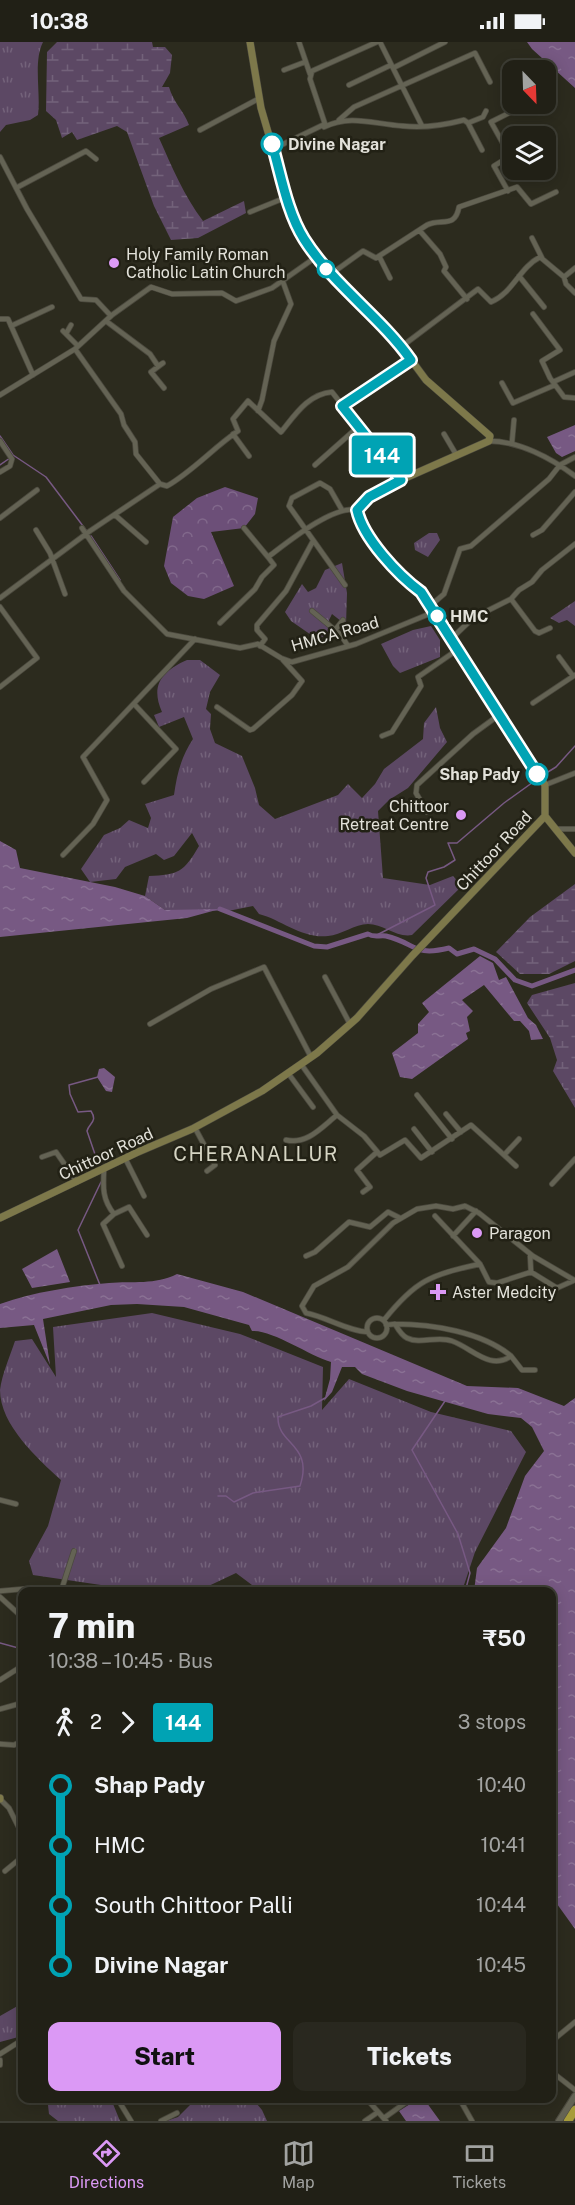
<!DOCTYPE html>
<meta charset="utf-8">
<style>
body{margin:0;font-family:"Public Sans",sans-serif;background:#29281f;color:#f1f3f6;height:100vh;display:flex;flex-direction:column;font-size:22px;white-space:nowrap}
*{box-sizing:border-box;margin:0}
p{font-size:20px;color:#a2a3a1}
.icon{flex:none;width:33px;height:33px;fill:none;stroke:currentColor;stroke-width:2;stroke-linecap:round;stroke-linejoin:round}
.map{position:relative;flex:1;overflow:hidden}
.sheet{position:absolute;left:18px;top:1545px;width:538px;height:516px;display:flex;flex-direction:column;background:#212016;border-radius:12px;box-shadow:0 3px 15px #0003,0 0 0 2px #3e3e35}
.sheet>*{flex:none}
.badge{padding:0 12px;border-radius:4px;font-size:21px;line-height:39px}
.needle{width:39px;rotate:157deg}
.tools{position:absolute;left:502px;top:18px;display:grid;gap:12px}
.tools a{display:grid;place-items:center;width:54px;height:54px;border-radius:12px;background:#212016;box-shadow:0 3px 15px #0003,0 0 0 2px #3e3e35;font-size:30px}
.map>.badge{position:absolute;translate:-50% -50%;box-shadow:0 0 0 3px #fff}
.legs{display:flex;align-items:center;gap:9px;height:66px;padding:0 30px;font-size:20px}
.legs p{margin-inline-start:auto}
.headline{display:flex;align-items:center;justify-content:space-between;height:102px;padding:0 30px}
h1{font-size:33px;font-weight:800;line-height:45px}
.cta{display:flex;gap:12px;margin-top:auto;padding:12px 30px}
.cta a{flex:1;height:69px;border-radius:12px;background:#db99f5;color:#111;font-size:24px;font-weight:800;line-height:69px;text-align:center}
.cta a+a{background:#29281f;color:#f1f3f6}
ul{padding:0 30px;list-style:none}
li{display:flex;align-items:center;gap:21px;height:60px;font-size:22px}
li i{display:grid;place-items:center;width:9px;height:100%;margin:0 8px;background:currentColor}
li i::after{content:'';width:15px;height:15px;margin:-8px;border:4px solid;border-radius:50%;background:#212016}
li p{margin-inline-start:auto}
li:first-child i{background:linear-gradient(#0000 50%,currentColor 0)}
li:last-child i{background:linear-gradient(currentColor 50%,#0000 0)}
.status{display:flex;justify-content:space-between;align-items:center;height:42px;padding:0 30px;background:#212016;direction:ltr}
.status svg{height:16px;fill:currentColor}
.tab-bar{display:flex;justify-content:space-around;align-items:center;height:84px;border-top:2px solid #3e3e35;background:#212016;font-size:16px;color:#a2a3a1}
.tab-bar a{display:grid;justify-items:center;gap:3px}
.tab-bar .active{color:#db99f5}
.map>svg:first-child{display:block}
</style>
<div class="status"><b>10:38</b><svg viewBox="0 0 49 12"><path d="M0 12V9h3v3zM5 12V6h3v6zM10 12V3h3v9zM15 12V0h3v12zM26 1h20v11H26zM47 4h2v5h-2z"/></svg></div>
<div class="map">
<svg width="575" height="2079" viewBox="0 0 575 2079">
<defs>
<pattern id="grass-tufts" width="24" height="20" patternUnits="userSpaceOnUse" patternTransform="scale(1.5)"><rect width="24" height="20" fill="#5c4864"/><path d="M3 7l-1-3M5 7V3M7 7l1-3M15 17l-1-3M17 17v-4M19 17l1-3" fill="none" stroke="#73627a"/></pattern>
<pattern id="forest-crowns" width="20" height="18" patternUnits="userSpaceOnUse" patternTransform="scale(1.5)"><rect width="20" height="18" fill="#6c4f78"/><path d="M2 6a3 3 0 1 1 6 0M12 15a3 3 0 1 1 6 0" fill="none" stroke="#81688b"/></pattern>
<pattern id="wetland-marsh" width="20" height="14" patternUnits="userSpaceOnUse" patternTransform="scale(1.5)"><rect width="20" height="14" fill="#5c4864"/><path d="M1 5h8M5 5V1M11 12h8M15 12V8" fill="none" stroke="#73627a"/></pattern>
<pattern id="water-ripples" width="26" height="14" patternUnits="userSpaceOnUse" patternTransform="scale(1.5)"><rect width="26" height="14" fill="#775983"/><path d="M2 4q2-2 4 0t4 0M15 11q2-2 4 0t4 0" fill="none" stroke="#8a7194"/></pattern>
</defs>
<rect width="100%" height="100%" fill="#2c2b1e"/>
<path fill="url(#grass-tufts)" d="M 0,0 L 43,0 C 33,20 41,51 38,73 L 30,78 L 6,83 L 0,90 Z
M 429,491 L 437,491 L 440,498 L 428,515 L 415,508 L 414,501 Z
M 342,521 L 347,551 L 346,583 L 332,572 L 329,578 L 332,591 L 317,597 L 291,579 L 285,570 L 302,542 L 308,550 L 316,546 L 325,528 Z
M 575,559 L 575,584 L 567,578 L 559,581 L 550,576 Z
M 431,584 L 440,598 L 440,615 L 400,631 L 393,624 L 381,602 L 413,588 Z
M 187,618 L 200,618 L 220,633 L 210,650 L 206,667 L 211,672 L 210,687 L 215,701 L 242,714 L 255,746 L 259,763 L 275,777 L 338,753 L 348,742 L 362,756 L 375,742 L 384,727 L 423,697 L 424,681 L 436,665 L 440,686 L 447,700 L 408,746 L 389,758 L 378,769 L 383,836 L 430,843 L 453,834 L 462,844 L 412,893 C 397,896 383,882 368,882 C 355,882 341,893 328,894 C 302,897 282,878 259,872 L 253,864 L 228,869 L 165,868 L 145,854 L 149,834 C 178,833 184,830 199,804 L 192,791 L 174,814 L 164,818 L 156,812 L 125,825 L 116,837 L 90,840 L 81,827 L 104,793 L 120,786 L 129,778 L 148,786 L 151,776 L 145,762 L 174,753 C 177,732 181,715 193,697 L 184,675 L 159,685 L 154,673 L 162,670 C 150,643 162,629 187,618 Z
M 152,1271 L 240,1292 L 323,1325 L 322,1368 L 349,1337 L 431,1370 L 511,1389 L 526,1410 L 475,1510 L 462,1549 L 260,1549 L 236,1531 L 198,1549 L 112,1549 L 101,1543 L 33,1533 L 29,1519 L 48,1484 L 61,1438 C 38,1417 0,1383 0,1348 C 2,1332 10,1314 15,1299 L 32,1297 L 56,1335 L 53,1285 Z
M 21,1962 L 22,1994 L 0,2000 L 0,1974 Z
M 252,2056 L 262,2068 L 267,2079 L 166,2079 L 178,2075 L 196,2057 Z
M 56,2057 L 111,2057 L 120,2079 L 58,2079 L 49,2072 L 48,2063 Z"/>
<path fill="url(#forest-crowns)" d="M 225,445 L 258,456 L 255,472 L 244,486 L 211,490 L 234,544 L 204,557 L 188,554 L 171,541 L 164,524 L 173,475 L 197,456 Z"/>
<path fill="url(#wetland-marsh)" d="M 57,0 L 152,0 L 153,5 L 165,5 L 172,13 L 170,31 L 162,45 L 169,45 C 173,60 184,69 189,83 L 159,96 C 172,125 184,154 203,179 L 244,159 L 246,171 L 198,196 L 171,198 L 154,164 L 127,90 L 117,84 L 77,98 L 72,90 L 62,96 L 56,78 L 46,69 L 47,10 Z
M 575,842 L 575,919 L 549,932 L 520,932 L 496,910 L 530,875 Z
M 575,941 L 575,1066 L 553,1029 L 557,1018 L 550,996 L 527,961 L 532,953 Z"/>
<path fill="url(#water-ripples)" d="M 527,0 L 575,0 L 575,46 L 532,7 Z
M 575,383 L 575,409 L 562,415 L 556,411 L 547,395 Z
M 0,799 L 16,808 L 20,826 L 115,845 L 145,854 L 165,868 L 220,867 L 187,876 L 0,895 Z
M 480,914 L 493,921 L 499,938 L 506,935 L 528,976 L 536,983 L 543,997 L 531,998 L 529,989 L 520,979 L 514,979 L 484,943 L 462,958 L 473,969 L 467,975 L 470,989 L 466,991 L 468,997 L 412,1037 L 400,1035 L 392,1011 L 418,991 L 418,982 L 429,970 L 422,961 Z
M 104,1026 L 115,1035 L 112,1050 L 106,1049 L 97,1035 L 99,1027 Z
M 57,1207 L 70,1240 L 32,1246 L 22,1227 Z
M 177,1232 L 243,1250 L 467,1344 L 518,1346 L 564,1364 L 575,1356 L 575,1887 L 552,1855 L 552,1550 L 474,1549 L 477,1526 L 506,1486 L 525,1434 L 544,1409 L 532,1385 L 521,1376 L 488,1372 L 407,1349 L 362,1332 L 355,1325 L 342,1325 L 332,1350 L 324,1359 L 330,1337 L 331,1320 C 308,1313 273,1288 252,1289 L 249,1283 L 184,1265 L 137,1262 L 111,1263 L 43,1277 L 50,1323 L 34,1283 L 0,1286 L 0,1262 C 34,1250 73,1244 109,1241 C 133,1239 155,1243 177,1232 Z
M 418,2057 L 424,2057 L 440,2079 L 406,2079 L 399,2069 Z"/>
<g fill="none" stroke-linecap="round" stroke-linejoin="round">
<path stroke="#775983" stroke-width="1.5" d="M 0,394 L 13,413 L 46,435 L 86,488
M 0,423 L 10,416
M 91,494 L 120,538
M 543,733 L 556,725 L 575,704
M 373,895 L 435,863 L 426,836 L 428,830 L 444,825 L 455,818 L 448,801 L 457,801 L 504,761 L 536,738
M 98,1035 L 69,1043 L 70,1052 L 78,1070 L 91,1069 C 98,1080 89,1081 87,1089 L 99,1124
M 100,1243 L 78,1188 L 101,1140
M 445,1359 L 412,1408 L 458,1492 L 470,1531 L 465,1550
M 218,1454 L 226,1454 L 234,1460 L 253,1451 L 300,1444 C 314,1402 277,1403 278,1375 L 311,1364 L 325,1356
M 0,1601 L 22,1607"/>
<path stroke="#775983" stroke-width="5" d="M 220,867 L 314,904 L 327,905 L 368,892 C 374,896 379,893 386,894 C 416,901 413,915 449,906 L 457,912 L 474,907 L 495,917 L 515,938 L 532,944 L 575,928"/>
<defs>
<path id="minor" d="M 299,0 L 310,32
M 380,0 L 422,84
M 393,26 L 445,0
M 284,28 L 305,20
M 349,43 L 391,23
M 339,78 L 354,65 L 475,11 L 490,40
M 468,81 L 482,108
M 324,85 C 351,72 373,82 403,84 C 422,86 445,83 464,78 L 468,81 L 483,75 L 486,69
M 200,88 L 260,56
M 273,107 L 325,82 L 310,37 L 312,29 L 377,0
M 0,115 L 27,167 L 81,257 L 96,258 L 111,274
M 16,146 L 86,109 L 96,117
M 508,149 L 494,124 L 510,114 L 491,80 L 525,63
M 250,170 L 287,155
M 420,189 L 440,212 L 446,225 L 444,229 L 467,257
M 532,196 L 542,216
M 379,214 L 390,236
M 331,232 L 363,209 L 376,216 L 427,183 C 441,176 455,187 459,165 L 517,145 L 531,162 L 556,150
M 519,234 L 544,265
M 564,235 L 566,242 L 575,251
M 533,272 L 560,308 L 542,319 L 550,336 L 564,355 L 575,356
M 0,277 L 8,277 L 33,333
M 106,279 L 150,312 L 158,324 L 163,321 L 151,330 L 164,346
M 11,284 L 52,265
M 63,289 L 78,304
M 67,290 L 71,283
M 401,305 L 478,247 L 491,260 C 513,251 519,226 540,215 L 564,235 L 575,226
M 75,307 L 121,372 L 124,383 L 135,400 L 136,412 L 160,442
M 553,340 L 575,330
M 502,341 L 513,361 L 555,343
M 0,353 L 75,307 L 112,273 L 151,245 L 172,252 L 222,251 L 236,259 L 272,246 L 316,215
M 342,364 L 411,317
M 258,369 L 262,358 L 274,299 L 291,262 L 283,240
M 233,392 L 249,414
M 444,392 L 457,414
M 0,399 L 12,417 L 10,424 L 0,430
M 489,399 C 519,399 551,416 575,434
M 512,400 L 514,378
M 315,423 L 359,384
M 342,468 L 330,447 L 320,441 L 292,456 L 289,464 L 345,543
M 115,473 L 146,500
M 0,476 L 37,448
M 82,486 L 124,549 L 167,592 L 240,606 L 258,602 L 281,616 L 292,620 L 356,602 L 434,570
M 244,486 L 268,515
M 36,488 L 50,511 L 65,552
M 533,493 L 542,488 L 575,450
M 0,556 L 90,489 L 160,442 L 167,444 C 193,429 213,406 238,389 L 233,377 L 248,359 L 281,390 C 295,373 308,352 332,350 L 401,438
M 511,557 L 535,589 L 539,591 L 550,586
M 430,564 L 444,552 L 460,507 L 471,504 L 549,437 L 560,423 L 575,415
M 0,565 L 37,616 L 0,645
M 312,569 L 341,593 L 348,604
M 220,581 L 255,547 L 262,535 L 274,523 L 268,515 C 288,500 333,463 357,468
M 335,588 L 343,578
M 451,597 L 473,576 L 511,557 L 519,548 L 532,540 L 542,528 L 575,502
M 260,604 L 265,597 L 257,588 L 257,583 L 286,549 L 313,499
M 559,615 L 573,634
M 533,661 L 575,633
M 135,663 L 176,707 L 144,740
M 217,665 L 250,688 L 253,687 L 292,653 L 302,639 L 283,618
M 382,694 L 392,690 L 421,644 L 418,635 L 457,608
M 545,743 L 575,731
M 427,770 L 416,751 L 417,743 L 473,692 L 499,673
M 558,787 L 575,787
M 63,813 L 93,782 L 107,758 L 83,715 L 195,597
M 325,935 L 350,982
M 150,982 L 211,947 L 264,925 L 311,1015
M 301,1022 L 337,1073 L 364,1094 L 380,1113 L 405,1098 L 421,1116 L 471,1083 L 516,1124
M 288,1031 L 313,1065
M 417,1053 L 452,1097
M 446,1072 L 461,1090
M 195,1086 L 215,1123 L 207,1129
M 414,1087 L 432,1110
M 286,1098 C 307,1103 322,1085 337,1073
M 505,1112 L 519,1097
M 42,1115 L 56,1110 L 77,1140
M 125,1116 L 144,1154
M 104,1127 C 103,1145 102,1157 114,1172 L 129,1165 L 147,1193
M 552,1142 L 575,1117
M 363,1150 L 370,1145 L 357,1128 L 377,1110
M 114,1172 L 103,1182 L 122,1224
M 435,1174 L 480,1222
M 453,1194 L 476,1169
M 530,1212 L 531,1230
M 306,1214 L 315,1210 L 349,1180 L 370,1185 L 388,1170 L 400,1176
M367 1286a10 10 0 1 1 20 0a10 10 0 1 1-20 0Z
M 384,1278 C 416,1238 430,1233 480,1222 L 489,1240 L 497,1241 L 531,1230 L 557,1246 L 575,1238
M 395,1282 C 432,1282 482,1290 511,1314
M 386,1283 L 395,1282 C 398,1287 401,1293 407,1296 C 421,1303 437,1293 452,1299 C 472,1306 490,1329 511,1314 L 522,1328 L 535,1328
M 368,1290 C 347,1289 327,1275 306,1271 L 302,1264 L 314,1244 L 348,1225 L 393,1181 L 417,1167 L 436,1164 L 453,1167 L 465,1164 L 479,1171 L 533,1214 L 574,1238
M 0,1458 L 16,1462
M 0,1549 L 35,1546
M 66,1550 L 63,1543 L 74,1509
M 0,1555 L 22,1575
M 0,1638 L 22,1624
M 0,1667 L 22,1661
M 0,1702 L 14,1703 L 22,1699
M 0,1757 L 9,1766 L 22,1792
M 5,1829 L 22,1815
M 552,1999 L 575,1980
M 0,2012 L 22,1998
M 0,2018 L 0,2023
M 552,2030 L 575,2048
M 117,2056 L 131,2079
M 366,2056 L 386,2079
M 427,2056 L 434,2060 L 440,2056
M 459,2056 L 472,2079
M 384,2076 L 412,2056
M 161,2079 L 177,2071
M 365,2079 L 378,2070"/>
<path id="tertiary" d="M 559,2079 L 575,2054"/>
<path id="secondary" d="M 545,774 L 575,811
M 0,1176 L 138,1110 L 192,1087 L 262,1049 L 317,1011 L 357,976 L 412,914 L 545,774 L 545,743 L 421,550 C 398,533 362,496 357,468 L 369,455 L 385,445 L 489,399 L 490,394 L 426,338 L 406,311 L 319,220 L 303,195 L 291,169 L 261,66 L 250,0
M 0,1756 L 0,1757"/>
<path id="trunk" d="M 568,2079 L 575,2068"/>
</defs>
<use href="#minor" stroke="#4b493e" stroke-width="6"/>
<use href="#tertiary" stroke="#4b493e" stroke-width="8"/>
<use href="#secondary" stroke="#4b493e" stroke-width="8"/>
<use href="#trunk" stroke="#4b493e" stroke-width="10"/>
<use href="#minor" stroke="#646354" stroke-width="4.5"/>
<use href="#tertiary" stroke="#646354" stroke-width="6"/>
<use href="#secondary" stroke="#7d784a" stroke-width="7"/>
<use href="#trunk" stroke="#a79c3a" stroke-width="8"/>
</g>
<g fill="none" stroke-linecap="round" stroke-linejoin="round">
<defs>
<path id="line-1" d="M 272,102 C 281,133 287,170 304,197 C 333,243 380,274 411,318 L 342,364 L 401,438 L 369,455 L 357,468 C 363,496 398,533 421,550 L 537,732"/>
</defs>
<use href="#line-1" stroke="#fff" stroke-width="14"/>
<use href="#line-1" stroke="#00a3b4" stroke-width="9"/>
</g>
<g fill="#fff" stroke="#00a3b4" stroke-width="3">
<circle cx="272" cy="102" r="10"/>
<circle cx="326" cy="227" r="8"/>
<circle cx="437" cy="574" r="8"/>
<circle cx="537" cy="732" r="10"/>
</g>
<g fill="#db99f5" stroke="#222115" stroke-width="2">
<circle cx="114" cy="221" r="6"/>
<circle cx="461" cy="773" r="6"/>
<circle cx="477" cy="1191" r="6"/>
<path d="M435 1241h6v6h6v6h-6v6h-6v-6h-6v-6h6z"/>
</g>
<g text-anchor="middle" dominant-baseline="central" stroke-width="5" stroke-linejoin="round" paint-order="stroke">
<g font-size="16" font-weight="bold" fill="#e3e2da" stroke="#222115" text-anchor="start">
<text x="288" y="102">Divine Nagar</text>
<text x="450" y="574">HMC</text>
<text x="520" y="732" text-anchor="end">Shap Pady</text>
</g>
<g font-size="16" fill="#e3e2da" stroke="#222115" text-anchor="start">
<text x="126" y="212">Holy Family Roman<tspan x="126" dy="18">Catholic Latin Church</tspan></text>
<text x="449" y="764" text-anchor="end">Chittoor<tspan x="449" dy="18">Retreat Centre</tspan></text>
<text x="489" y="1191">Paragon</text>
<text x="452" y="1250">Aster Medcity</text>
</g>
<g font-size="16" fill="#e3e2da" stroke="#222115">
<text transform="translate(335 592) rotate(-16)">HMCA Road</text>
<text transform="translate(494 809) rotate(-47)">Chittoor Road</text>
<text transform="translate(106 1112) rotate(-25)">Chittoor Road</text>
</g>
<g font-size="20" letter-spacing="1.5" fill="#d5d4c3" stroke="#222115">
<text x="256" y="1112">CHERANALLUR</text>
</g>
</g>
</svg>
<div class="tools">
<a><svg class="needle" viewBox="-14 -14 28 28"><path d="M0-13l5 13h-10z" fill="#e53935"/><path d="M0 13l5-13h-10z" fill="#a2a3a1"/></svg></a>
<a><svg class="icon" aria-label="layers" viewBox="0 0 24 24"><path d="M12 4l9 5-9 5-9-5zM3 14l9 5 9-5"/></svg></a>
</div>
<b class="badge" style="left:382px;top:413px;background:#00a3b4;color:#fff">144</b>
<section class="sheet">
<div class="headline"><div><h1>7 min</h1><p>10:38 – 10:45 · Bus</p></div><b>₹50</b></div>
<div class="legs"><svg class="icon" aria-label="walk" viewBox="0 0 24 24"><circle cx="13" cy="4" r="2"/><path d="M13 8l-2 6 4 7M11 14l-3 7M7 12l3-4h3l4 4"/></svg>2<svg class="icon" aria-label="forward" viewBox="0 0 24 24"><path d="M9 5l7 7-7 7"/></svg><b class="badge" style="background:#00a3b4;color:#fff">144</b><p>3 stops</p></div>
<ul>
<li><i style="color:#00a3b4"></i><b>Shap Pady</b><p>10:40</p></li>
<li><i style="color:#00a3b4"></i><span>HMC</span><p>10:41</p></li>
<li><i style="color:#00a3b4"></i><span>South Chittoor Palli</span><p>10:44</p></li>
<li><i style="color:#00a3b4"></i><b>Divine Nagar</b><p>10:45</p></li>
</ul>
<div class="cta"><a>Start</a><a>Tickets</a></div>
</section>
</div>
<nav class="tab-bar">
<a class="active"><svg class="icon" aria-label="directions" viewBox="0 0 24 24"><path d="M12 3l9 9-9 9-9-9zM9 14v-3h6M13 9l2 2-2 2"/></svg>Directions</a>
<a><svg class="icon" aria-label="map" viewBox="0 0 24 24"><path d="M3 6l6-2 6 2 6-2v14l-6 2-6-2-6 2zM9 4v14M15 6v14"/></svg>Map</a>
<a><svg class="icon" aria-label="tickets" viewBox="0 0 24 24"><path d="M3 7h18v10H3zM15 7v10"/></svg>Tickets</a>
</nav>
